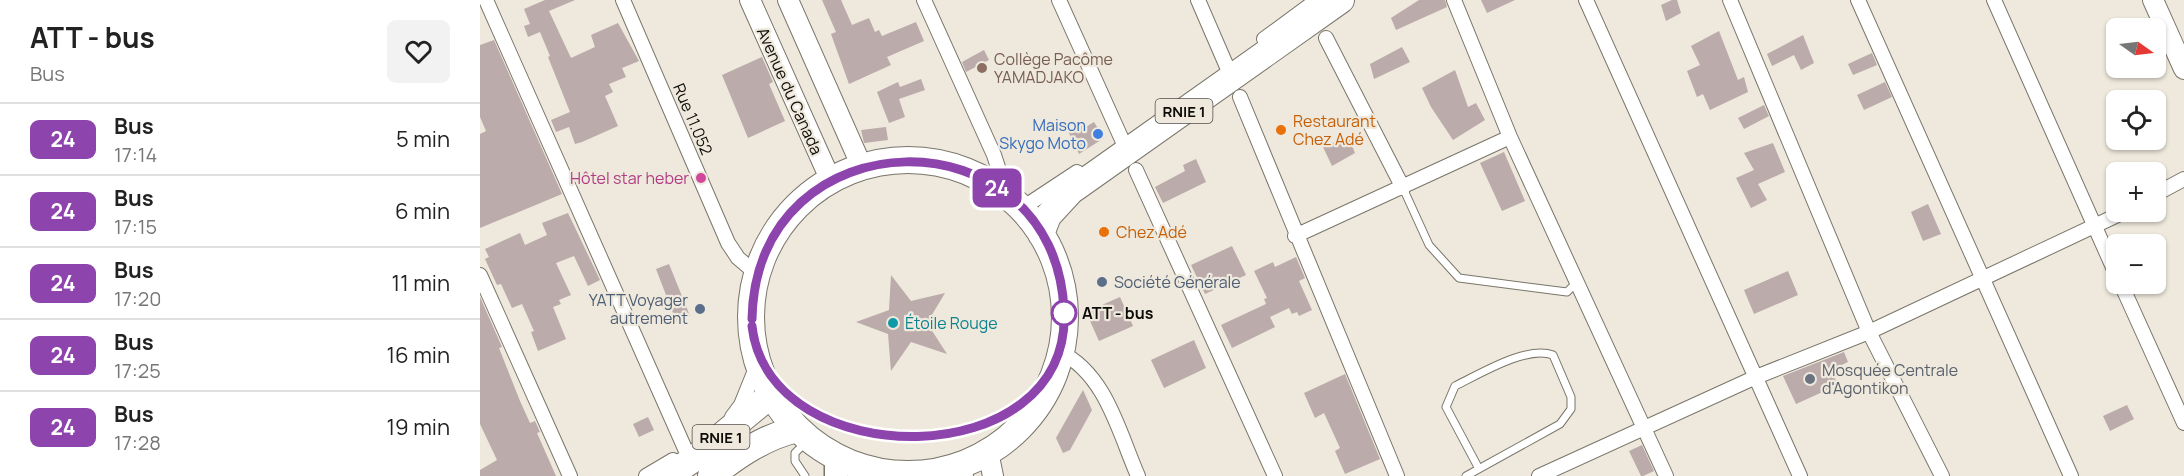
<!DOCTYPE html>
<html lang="fr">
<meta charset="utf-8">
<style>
body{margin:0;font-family:Manrope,sans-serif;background:#f2f2f2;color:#222;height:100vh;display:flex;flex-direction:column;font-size:22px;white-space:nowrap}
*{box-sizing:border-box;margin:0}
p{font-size:20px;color:#767676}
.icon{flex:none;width:33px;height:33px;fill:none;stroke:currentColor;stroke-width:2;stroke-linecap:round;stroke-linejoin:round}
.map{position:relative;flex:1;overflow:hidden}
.drawer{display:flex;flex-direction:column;background:#fff;width:480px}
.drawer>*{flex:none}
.badge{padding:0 12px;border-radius:9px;font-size:21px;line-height:39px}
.needle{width:39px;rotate:104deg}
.buttons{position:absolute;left:1626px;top:18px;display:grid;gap:12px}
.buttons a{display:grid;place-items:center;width:60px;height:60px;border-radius:9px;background:#fff;box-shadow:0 2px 4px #0004;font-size:30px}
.map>.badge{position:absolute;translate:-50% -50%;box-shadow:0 0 0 3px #fff}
.round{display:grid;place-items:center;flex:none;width:63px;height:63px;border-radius:9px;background:#f2f2f2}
.headline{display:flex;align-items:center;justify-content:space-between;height:102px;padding:0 30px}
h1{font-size:28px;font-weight:700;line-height:45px}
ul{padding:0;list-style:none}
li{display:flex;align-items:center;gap:18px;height:72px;padding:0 30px;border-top:2px solid #e0e0e0}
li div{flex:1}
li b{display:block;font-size:22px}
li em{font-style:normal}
li .badge{min-width:66px;font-weight:700;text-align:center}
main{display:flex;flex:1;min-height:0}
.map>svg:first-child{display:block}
</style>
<main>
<section class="drawer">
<div class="headline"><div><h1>ATT - bus</h1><p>Bus</p></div><a class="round"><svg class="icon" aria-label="heart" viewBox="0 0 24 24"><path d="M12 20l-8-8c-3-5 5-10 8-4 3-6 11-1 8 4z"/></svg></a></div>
<ul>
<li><span class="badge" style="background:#8e44ad;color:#fff">24</span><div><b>Bus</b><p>17:14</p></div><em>5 min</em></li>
<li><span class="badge" style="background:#8e44ad;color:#fff">24</span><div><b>Bus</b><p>17:15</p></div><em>6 min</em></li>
<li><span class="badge" style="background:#8e44ad;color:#fff">24</span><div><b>Bus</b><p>17:20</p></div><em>11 min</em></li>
<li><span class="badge" style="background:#8e44ad;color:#fff">24</span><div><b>Bus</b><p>17:25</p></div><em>16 min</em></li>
<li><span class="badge" style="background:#8e44ad;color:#fff">24</span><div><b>Bus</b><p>17:28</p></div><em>19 min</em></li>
</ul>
</section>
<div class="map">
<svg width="1704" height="476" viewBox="0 0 1704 476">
<rect width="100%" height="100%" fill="#eee9dc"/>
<path fill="#bbabaa" d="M 65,0 L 95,0 L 69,11 L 91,58 L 115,47 L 111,35 L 138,23 L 159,61 L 142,68 L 146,77 L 129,84 L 133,92 L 125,96 L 138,126 L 102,142 L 95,144 L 89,127 L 76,132 L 71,120 L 90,112 L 68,57 L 70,56 L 60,32 L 48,37 L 44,26 L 50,24 L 44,9 Z
M 342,0 L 361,0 L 372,25 L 389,18 L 395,32 L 399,30 L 402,36 L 436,22 L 444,41 L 407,57 L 411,65 L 369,84 L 351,34 L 356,32 Z
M 939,0 L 965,0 L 967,7 L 916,30 L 911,18 Z
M 1001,0 L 1035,0 L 1007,13 Z
M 1192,0 L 1197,0 L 1201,13 L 1186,21 L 1181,5 Z
M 1239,31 L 1258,80 L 1264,77 L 1268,92 L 1230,110 L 1223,94 L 1217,97 L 1207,71 L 1220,65 L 1211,46 Z
M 1323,35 L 1334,63 L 1321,70 L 1314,55 L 1292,66 L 1287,54 Z
M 14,40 L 82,194 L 0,228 L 0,134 L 6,131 L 0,117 L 0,45 Z
M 922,47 L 930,62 L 894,79 L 890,64 Z
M 504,50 L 509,60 L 486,72 L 482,62 Z
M 1392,53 L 1397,65 L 1373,75 L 1368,64 Z
M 282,57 L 293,82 L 289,84 L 305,121 L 268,138 L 242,75 Z
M 975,70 L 988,107 L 996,103 L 1005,120 L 973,140 L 951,107 L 942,88 Z
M 441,79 L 445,90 L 419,99 L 425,117 L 409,123 L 397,92 L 418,82 L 420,87 Z
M 1405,82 L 1412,97 L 1384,110 L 1377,95 Z
M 1284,105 L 1289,116 L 1264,129 L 1258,118 Z
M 601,122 L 604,128 L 614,122 L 624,138 L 599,154 L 588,131 Z
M 406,127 L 408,140 L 384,143 L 381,130 Z
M 868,136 L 875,153 L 852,166 L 843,147 Z
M 1293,143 L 1305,172 L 1278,184 L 1287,200 L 1271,208 L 1256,178 L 1274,170 L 1264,153 Z
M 1024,152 L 1045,201 L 1022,211 L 1000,163 Z
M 716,159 L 726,182 L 683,203 L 675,187 L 705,171 L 703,165 Z
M 1448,204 L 1461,234 L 1443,241 L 1431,212 Z
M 88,213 L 120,280 L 108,286 L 94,256 L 76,263 L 91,295 L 79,300 L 81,304 L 73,307 L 86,339 L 58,351 L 51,332 L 54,331 L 42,304 L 32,308 L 21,284 L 17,285 L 5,259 L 9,257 L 5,249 L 40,233 L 45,245 L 67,235 L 62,223 Z
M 752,246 L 766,275 L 725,294 L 711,265 Z
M 816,257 L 825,278 L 819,281 L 832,310 L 819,316 L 817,312 L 812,314 L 809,308 L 790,317 L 795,327 L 752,348 L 741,325 L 786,304 L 784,299 L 787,298 L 774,271 L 793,262 L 795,267 Z
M 189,264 L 210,316 L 196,321 L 176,269 Z
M 1308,271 L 1318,295 L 1274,314 L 1264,290 Z
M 411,275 L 431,301 L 465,293 L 447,323 L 467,354 L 431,342 L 411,371 L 408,334 L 376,322 L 409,310 Z
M 0,297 L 22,347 L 19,348 L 40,401 L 50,423 L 55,421 L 60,432 L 57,433 L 76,476 L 0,476 L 0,470 L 17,460 L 0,424 Z
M 640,297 L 653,326 L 619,341 L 606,312 Z
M 714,340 L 726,368 L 684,388 L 671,360 Z
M 1364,352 L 1368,362 L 1351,370 L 1358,385 L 1316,404 L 1303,376 Z
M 865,374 L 900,459 L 865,474 L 855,451 L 860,448 L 844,413 L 835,418 L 824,393 Z
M 603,390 L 612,410 L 590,450 L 583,453 L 576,438 Z
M 1647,405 L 1654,419 L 1630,431 L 1623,416 Z
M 168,417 L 174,430 L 159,437 L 153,424 Z
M 1162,445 L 1174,471 L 1163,476 L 1161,476 L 1149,451 Z"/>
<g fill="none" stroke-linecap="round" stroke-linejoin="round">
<defs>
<path id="lane" d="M 923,188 L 949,245 L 979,278 L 1087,292 L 1095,284
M 325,476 L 315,461 L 315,453 L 329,439
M 986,476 L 1080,424 L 1091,409 L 1091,397 L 1073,355 C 1047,345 1000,374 975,386 L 966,407 L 998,467"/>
<path id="street" d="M 6,0 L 206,451
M 143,0 L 248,243 L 258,258 L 278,275
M 444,0 L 514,155 L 527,195
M 579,0 L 643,142
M 718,0 L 747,67
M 974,0 L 1030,137 L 1186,476
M 1106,0 L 1320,476
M 1250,0 L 1389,332 L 1462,476
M 1378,0 L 1591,476
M 1514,0 L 1636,274
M 846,38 L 923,188
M 784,39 L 837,0
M 760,97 L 917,476
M 656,170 L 795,476
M 1676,194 L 1704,179
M 541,209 L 597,172
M 815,236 L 1030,137
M 0,275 L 90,476
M 1641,284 L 1704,423
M 580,352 C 626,374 639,433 658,476
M 252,417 L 261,405 L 278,363
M 166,476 L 193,460
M 1059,476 L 1276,377 L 1389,332 L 1644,212"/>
<path id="secondary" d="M 270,0 L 351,181
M 308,0 L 382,167
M 1673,0 L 1704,69
M 508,452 L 513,476
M 476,467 L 483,476"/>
<path id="primary" d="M 356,476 L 356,457
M 390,476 L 394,471"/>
<path id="highway" d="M271 317a157 157 0 1 1 314 0a157 157 0 1 1-314 0Z
M 561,234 L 568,216 L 591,191 L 861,0
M 188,476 L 215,458 L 292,394
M 231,476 C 258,455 284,437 317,429"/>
</defs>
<use href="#lane" stroke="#797569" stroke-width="9"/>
<use href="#street" stroke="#797569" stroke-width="16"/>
<use href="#secondary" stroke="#797569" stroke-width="22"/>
<use href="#primary" stroke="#797569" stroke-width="25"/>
<use href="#highway" stroke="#797569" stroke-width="28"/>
<use href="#lane" stroke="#fff" stroke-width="7"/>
<use href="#street" stroke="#fff" stroke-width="14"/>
<use href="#secondary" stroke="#fff" stroke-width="20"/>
<use href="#primary" stroke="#fff" stroke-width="22"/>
<use href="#highway" stroke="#fff" stroke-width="26"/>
</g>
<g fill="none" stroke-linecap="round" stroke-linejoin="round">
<defs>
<path id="line" d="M 272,319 C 276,112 575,110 584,310 C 593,476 289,476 272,326"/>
</defs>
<use href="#line" stroke="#fff" stroke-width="14"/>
<use href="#line" stroke="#8e44ad" stroke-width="9"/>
</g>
<circle fill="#8d6e63" stroke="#eee9dc" stroke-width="2" cx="502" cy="68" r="6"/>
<g fill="#e8710a" stroke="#eee9dc" stroke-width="2">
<circle cx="801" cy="130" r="6"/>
<circle cx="624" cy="232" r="6"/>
</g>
<circle fill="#3f7fe0" stroke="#eee9dc" stroke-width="2" cx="618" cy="134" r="6"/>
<circle fill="#d1479c" stroke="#eee9dc" stroke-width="2" cx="221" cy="178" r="6"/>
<g fill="#5c6f8a" stroke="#eee9dc" stroke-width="2">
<circle cx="622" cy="282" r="6"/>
<circle cx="220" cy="309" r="6"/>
</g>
<circle fill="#fff" stroke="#8e44ad" stroke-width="3" cx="584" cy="313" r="12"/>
<circle fill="#0f9aa8" stroke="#eee9dc" stroke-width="2" cx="413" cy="323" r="6"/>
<circle fill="#6b7280" stroke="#eee9dc" stroke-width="2" cx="1330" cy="379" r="6"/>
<g text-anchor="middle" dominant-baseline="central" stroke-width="4.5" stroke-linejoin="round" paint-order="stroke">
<g fill="#eee9dc" stroke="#514e48" stroke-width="1.5">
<rect x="675.5" y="99" width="57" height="24" rx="4.5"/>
<rect x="212.5" y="425" width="57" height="24" rx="4.5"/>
</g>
<g font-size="15" font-weight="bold" fill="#0e0c08">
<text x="704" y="111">RNIE 1</text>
<text x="241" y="437">RNIE 1</text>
</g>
<g font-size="16" fill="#785e54" stroke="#eee9dc" text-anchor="start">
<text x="514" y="59">Collège Pacôme<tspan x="514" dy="18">YAMADJAKO</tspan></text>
</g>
<g font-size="16" fill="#0e0c08" stroke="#eee9dc">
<text transform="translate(310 91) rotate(66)">Avenue du Canada</text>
<text transform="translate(213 119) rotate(67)">Rue 11.052</text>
</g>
<g font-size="16" fill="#c56008" stroke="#eee9dc" text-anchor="start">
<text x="813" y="121">Restaurant<tspan x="813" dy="18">Chez Adé</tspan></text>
<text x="636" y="232">Chez Adé</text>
</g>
<g font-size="16" fill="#366cbe" stroke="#eee9dc" text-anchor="end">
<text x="606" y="125">Maison<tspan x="606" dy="18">Skygo Moto</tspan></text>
</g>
<g font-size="16" fill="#b23c85" stroke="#eee9dc" text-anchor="end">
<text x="209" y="178">Hôtel star heber</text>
</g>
<g font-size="16" fill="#4e5e75" stroke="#eee9dc" text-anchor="start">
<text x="634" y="282">Société Générale</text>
<text x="208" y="300" text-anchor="end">YATT Voyager<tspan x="208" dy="18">autrement</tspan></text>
</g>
<g font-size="16" font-weight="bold" fill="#0e0c08" stroke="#eee9dc" text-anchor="start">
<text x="602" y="313">ATT - bus</text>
</g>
<g font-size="16" fill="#0d838f" stroke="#eee9dc" text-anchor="start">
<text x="425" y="323">Étoile Rouge</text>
</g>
<g font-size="16" fill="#5b616d" stroke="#eee9dc" text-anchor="start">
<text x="1342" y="370">Mosquée Centrale<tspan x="1342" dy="18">d'Agontikon</tspan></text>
</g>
</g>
</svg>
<div class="buttons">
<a><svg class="needle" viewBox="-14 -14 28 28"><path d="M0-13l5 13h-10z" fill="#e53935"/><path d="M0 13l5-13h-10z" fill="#767676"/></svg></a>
<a><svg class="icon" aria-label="locate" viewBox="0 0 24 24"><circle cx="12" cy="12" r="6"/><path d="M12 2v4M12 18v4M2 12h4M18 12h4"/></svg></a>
<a>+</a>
<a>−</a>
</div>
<b class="badge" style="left:517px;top:188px;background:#8e44ad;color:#fff">24</b>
</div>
</main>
